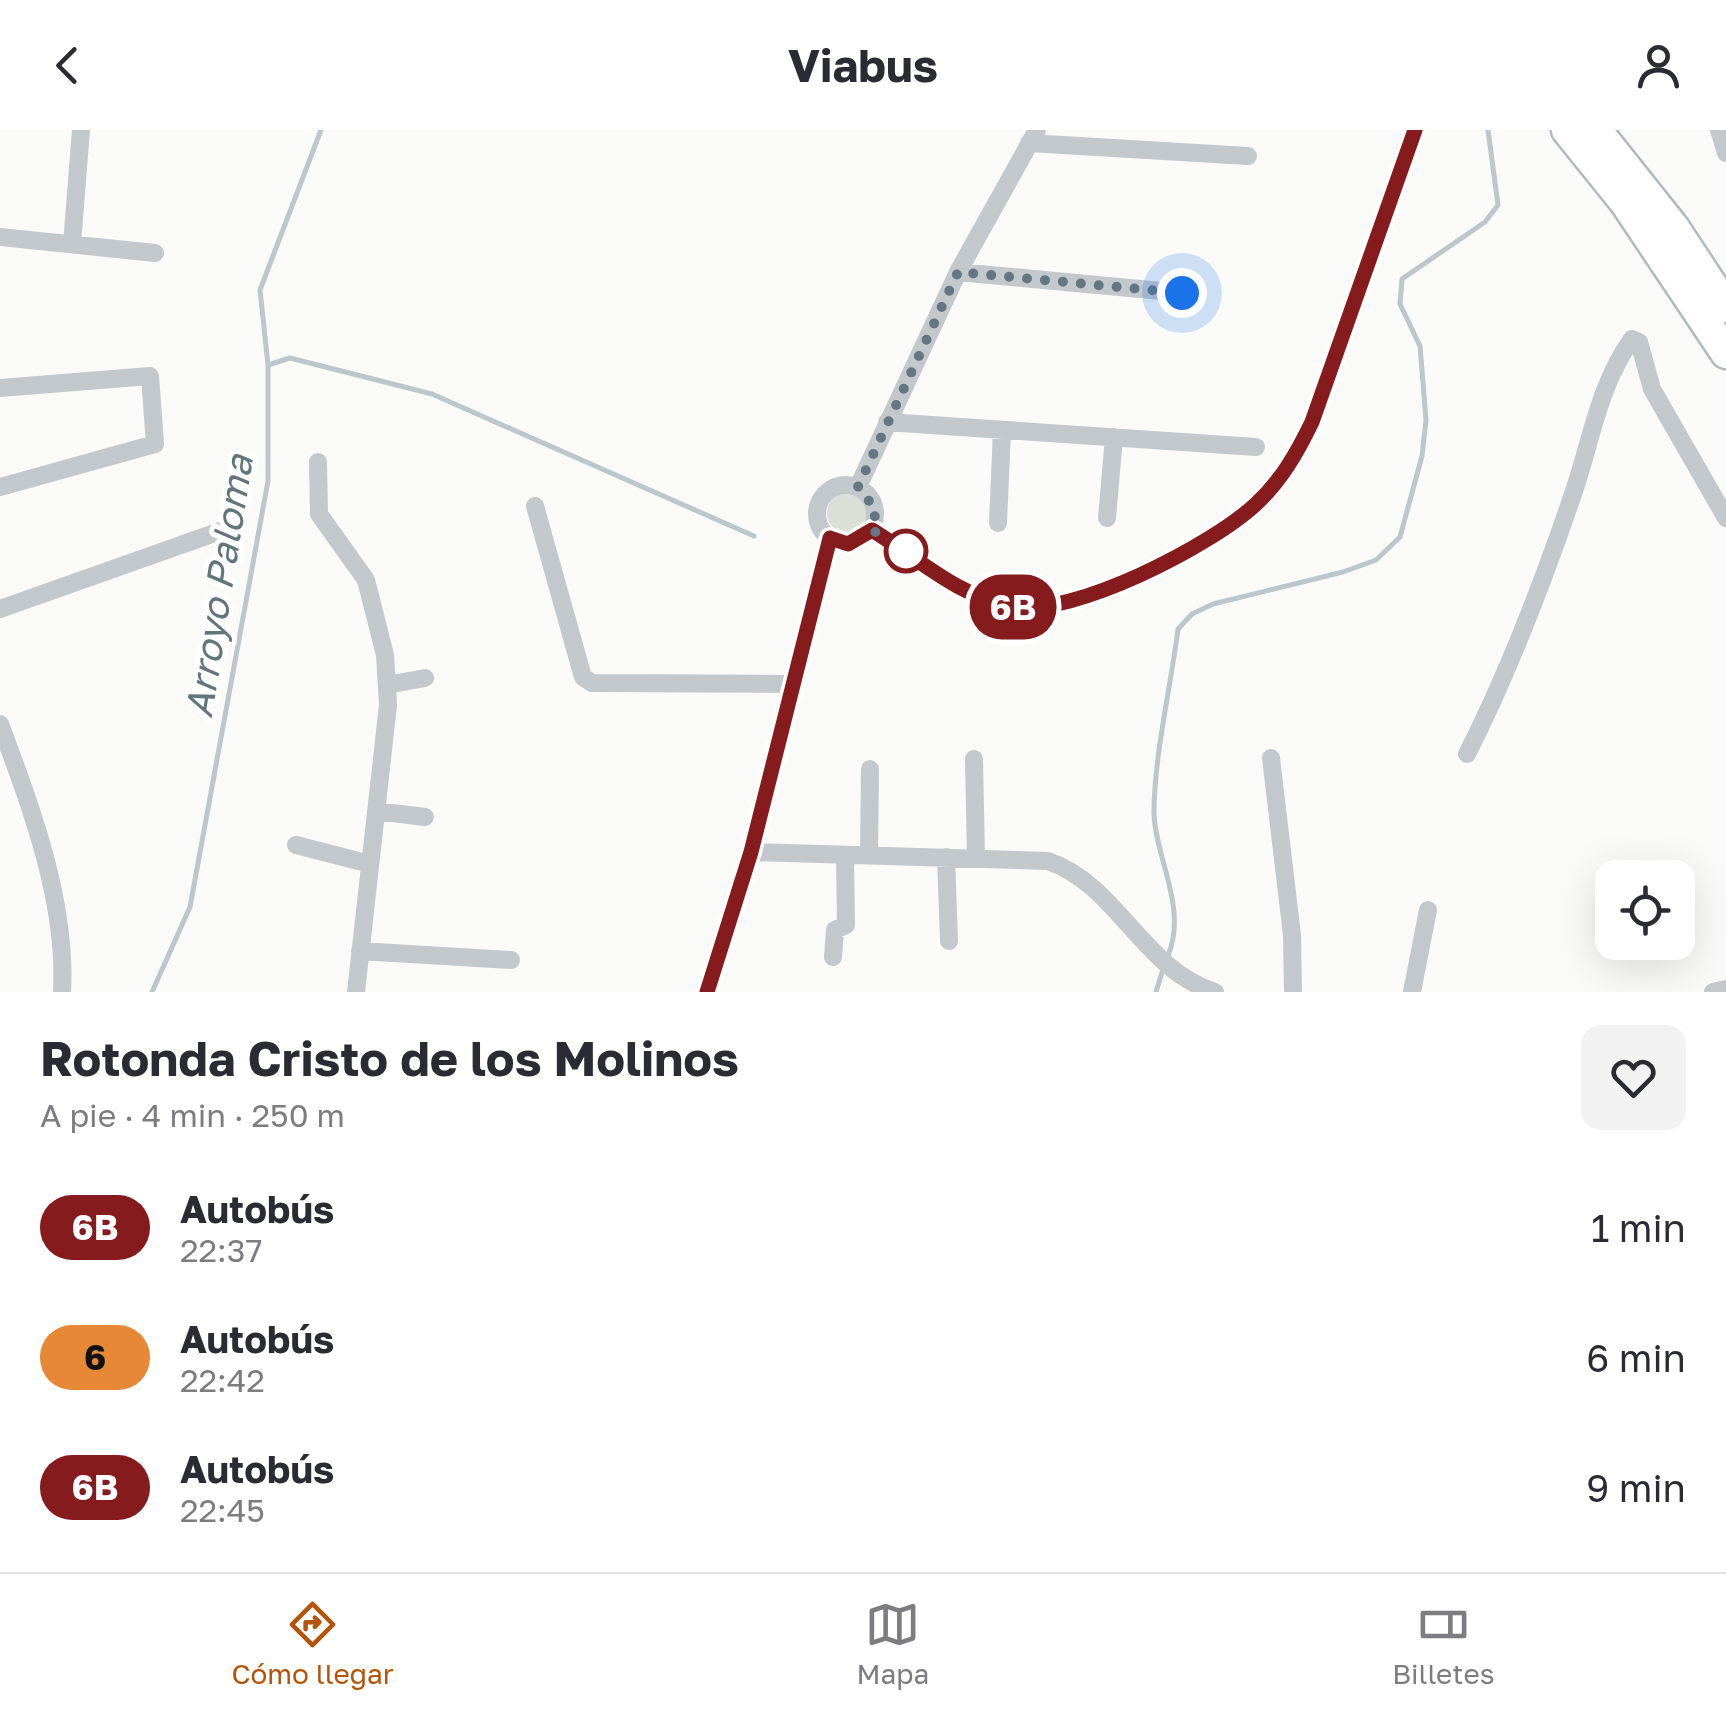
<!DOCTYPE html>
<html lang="es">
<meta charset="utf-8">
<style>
body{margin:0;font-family:"Golos Text",sans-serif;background:#f2f2f3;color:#2b2b33;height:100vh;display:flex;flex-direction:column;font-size:38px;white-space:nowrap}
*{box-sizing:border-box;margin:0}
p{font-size:32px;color:#7c7c81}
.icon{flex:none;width:55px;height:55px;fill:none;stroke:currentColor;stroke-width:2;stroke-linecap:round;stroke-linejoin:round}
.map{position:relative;height:862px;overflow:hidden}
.details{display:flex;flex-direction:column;background:#fff;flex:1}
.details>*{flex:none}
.badge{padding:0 20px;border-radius:32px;font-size:35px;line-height:65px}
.controls{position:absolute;left:1595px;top:730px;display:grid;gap:20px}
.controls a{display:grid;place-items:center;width:100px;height:100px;border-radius:20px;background:#fff;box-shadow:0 10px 40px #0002;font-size:50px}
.you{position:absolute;width:50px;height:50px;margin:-25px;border:8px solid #fff;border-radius:50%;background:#1a73e8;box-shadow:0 0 0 15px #1a73e833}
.map>.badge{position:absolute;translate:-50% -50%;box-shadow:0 0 0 5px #fff}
.round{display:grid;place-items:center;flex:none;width:105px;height:105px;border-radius:20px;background:#f2f2f3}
.head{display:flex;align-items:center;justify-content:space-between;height:170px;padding:0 40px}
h1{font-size:48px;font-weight:700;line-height:75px}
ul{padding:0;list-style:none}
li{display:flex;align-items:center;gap:30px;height:130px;padding:0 40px}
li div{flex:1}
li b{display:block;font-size:38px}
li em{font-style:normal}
li .badge{min-width:110px;font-weight:700;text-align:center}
header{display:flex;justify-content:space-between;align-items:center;height:130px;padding:0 40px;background:#fff;font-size:45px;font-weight:700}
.tabs{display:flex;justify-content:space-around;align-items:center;height:140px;border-top:2px solid #e1e1e2;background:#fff;font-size:28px;color:#7c7c81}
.tabs a{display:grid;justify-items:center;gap:5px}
.tabs .active{color:#b45309}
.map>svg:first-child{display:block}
</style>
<header><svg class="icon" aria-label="back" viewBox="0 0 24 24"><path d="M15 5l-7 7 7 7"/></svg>Viabus<svg class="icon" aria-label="person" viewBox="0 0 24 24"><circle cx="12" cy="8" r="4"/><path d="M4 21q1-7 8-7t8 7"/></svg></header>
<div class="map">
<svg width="1726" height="862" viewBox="0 0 1726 862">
<rect width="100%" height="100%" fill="#fafaf8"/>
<path fill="#dadfd7" d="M827 383a20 20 0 1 1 40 0a20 20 0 1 1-40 0Z"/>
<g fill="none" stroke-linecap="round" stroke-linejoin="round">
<path stroke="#bbc7cb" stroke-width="5" d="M 268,235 L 290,228 L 432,264 L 754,406
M 1168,826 C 1188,777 1155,728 1154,683 C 1154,627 1171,555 1178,499 L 1192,484 L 1213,474 L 1343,442 L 1376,430 L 1400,407 L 1422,326 L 1426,290 L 1420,216 L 1400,174 L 1402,149 L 1485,92 L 1498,75 L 1488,0
M 152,862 L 190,777 L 268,351 L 268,235 L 260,160 L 321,0
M 1156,862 L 1164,836"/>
<defs>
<path id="motorway" d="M 1567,0 L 1625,72 L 1726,223
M 1596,0 L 1674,98 L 1726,177"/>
</defs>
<use href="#motorway" stroke="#b4b9bd" stroke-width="35"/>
<path stroke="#c3c8cc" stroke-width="18" d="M 1719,0 L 1726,23
M 1029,13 L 1248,26
M 0,107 L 155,123
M 72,114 L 81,0
M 958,142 L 1183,163
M 0,258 L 150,246 L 155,314 L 0,357
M 887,292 L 1256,317
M 318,332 L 319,384 L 366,450 L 385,525 L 388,575 L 356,862
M817 384a29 29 0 1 1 58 0a29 29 0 1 1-58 0Z
M 858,357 L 958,142 L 1037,0
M 535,376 L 583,547 L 592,553 L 793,554
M 1107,388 L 1114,307
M 998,393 L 1002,300
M 872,400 C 916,427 959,468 1013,477 C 1074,487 1211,416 1256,374 C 1281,351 1297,323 1312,292 L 1415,0
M 0,479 L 226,399
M 387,555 L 425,548
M 0,594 C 31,677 67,772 62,862
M 1467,624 C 1509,541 1542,455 1572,367 C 1591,313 1598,256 1632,209 L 1639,212 L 1652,259 L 1726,388
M 1271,628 L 1292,805 L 1293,862
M 974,629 L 976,728
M 376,681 L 425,687
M 296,715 L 370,734
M 751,722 L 1048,731 C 1118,755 1142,839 1215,862
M 869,725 L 870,639
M 946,727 L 949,811
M 360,821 L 511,830
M 833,827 L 835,800 L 846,795 L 845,725
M 707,862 L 751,722 L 830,409
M 1412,862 L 1428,780
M 1713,862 L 1726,859"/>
<use href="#motorway" stroke="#fff" stroke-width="30"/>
</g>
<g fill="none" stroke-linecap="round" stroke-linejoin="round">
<defs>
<path id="line" d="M 707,862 L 751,722 L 830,408 L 848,414 L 872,400 C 916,427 959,467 1012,477 C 1073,487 1211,416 1256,374 C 1281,351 1297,323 1312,292 L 1415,0"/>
</defs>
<use href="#line" stroke="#fff" stroke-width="22"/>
<use href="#line" stroke="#851b1d" stroke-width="15"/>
<path stroke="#657683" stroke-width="10" stroke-dasharray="0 18" d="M 906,421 L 872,400 L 876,380 L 858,357 L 958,142 L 1182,163"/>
</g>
<circle fill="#fff" stroke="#851b1d" stroke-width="5" cx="906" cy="421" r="20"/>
<g text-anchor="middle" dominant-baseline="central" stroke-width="10" stroke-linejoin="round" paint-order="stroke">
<g font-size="38" font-style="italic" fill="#60757c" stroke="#fff">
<text transform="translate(218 456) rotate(-81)">Arroyo Paloma</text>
</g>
</g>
</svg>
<div class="controls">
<a><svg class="icon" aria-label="locate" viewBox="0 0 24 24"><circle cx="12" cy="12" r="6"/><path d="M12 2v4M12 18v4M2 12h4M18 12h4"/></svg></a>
</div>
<div class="you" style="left:1182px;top:163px"></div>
<b class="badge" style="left:1013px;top:477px;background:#851b1d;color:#fff">6B</b>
</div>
<section class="details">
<div class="head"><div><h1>Rotonda Cristo de los Molinos</h1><p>A pie · 4 min · 250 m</p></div><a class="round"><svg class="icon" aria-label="heart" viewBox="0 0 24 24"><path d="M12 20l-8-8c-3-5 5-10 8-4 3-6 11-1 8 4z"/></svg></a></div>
<ul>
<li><span class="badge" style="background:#851b1d;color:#fff">6B</span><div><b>Autobús</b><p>22:37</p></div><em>1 min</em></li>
<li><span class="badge" style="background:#e68836;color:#111">6</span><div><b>Autobús</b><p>22:42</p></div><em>6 min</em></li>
<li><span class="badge" style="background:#851b1d;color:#fff">6B</span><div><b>Autobús</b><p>22:45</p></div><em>9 min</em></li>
</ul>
</section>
<nav class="tabs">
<a class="active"><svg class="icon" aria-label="directions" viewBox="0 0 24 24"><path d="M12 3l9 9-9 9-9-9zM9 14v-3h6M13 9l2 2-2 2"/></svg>Cómo llegar</a>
<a><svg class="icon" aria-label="map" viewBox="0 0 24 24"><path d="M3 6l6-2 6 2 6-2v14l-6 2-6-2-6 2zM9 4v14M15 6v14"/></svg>Mapa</a>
<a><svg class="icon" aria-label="tickets" viewBox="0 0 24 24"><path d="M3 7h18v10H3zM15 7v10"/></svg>Billetes</a>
</nav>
